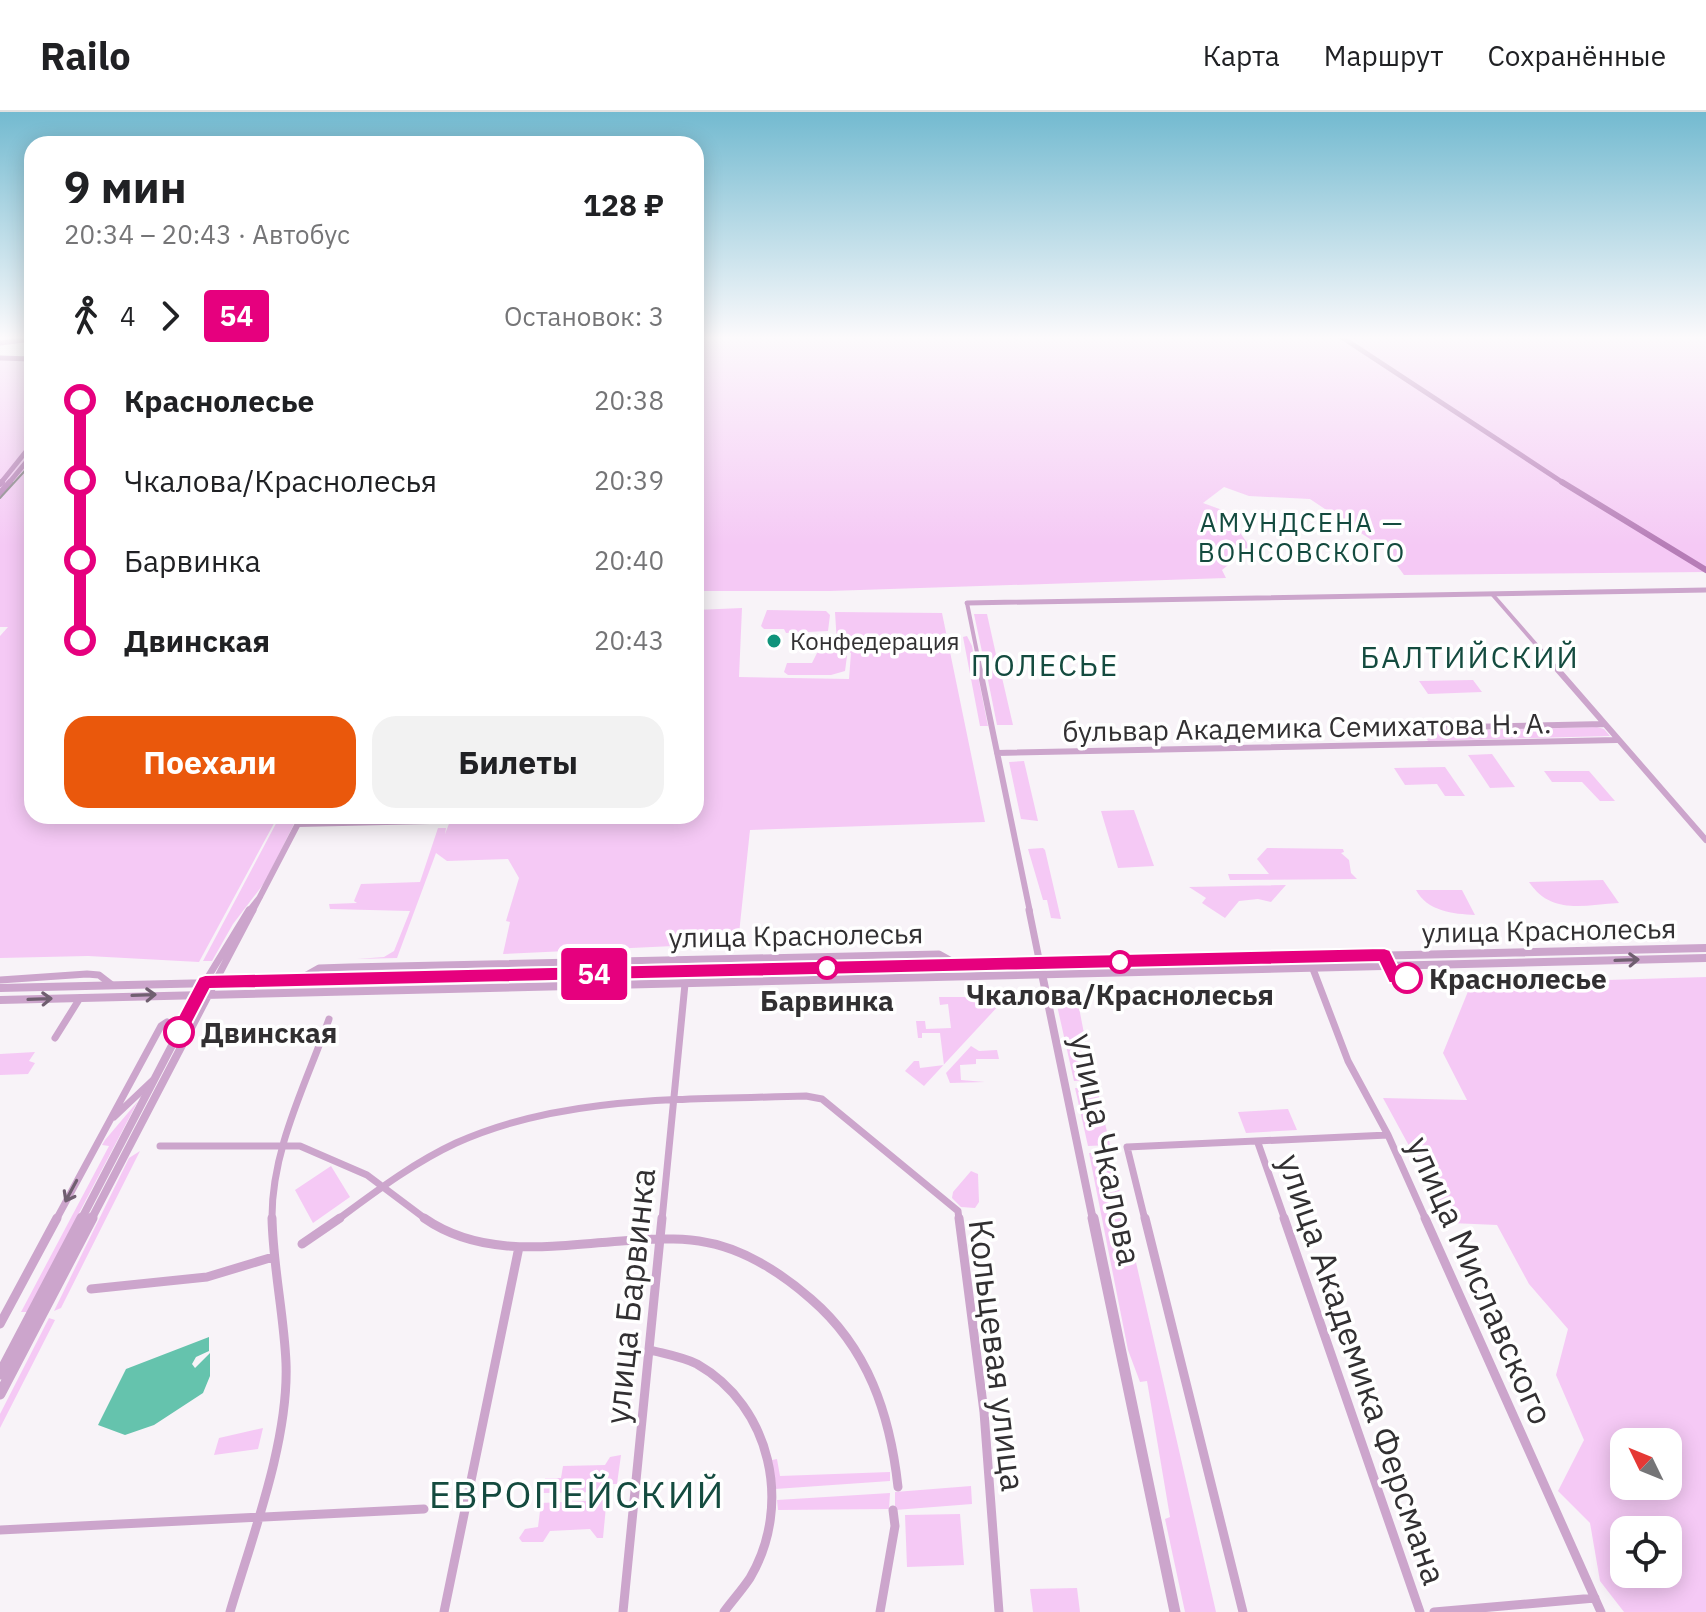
<!DOCTYPE html>
<html lang="ru">
<meta charset="utf-8">
<style>
body{margin:0;font-family:"IBM Plex Sans",sans-serif;background:#f2f2f2;color:#202124;height:100vh;display:flex;flex-direction:column;font-size:30px;white-space:nowrap}
*{box-sizing:border-box;margin:0}
p{font-size:26px;color:#757577}
.icon{flex:none;width:44px;height:44px;fill:none;stroke:currentColor;stroke-width:2;stroke-linecap:round;stroke-linejoin:round}
.map{position:relative;flex:1;overflow:hidden}
.details{position:absolute;left:24px;top:24px;width:680px;height:688px;display:flex;flex-direction:column;background:#fff;border-radius:24px;box-shadow:0 4px 20px #0003}
.details>*{flex:none}
.badge{padding:0 16px;border-radius:6px;font-size:28px;line-height:52px}
.needle{width:52px;rotate:313deg}
.fabs{position:absolute;left:1610px;top:1316px;display:grid;gap:16px}
.fabs a{display:grid;place-items:center;width:72px;height:72px;border-radius:16px;background:#fff;box-shadow:0 4px 20px #0003;font-size:40px}
.map>.badge{position:absolute;translate:-50% -50%;box-shadow:0 0 0 4px #fff}
.legs{display:flex;align-items:center;gap:12px;height:88px;padding:0 40px;font-size:26px}
.legs p{margin-inline-start:auto}
.head{display:flex;align-items:center;justify-content:space-between;height:136px;padding:0 40px}
h1{font-size:44px;font-weight:700;line-height:60px}
.button{display:flex;gap:16px;margin-top:auto;padding:16px 40px}
.button a{flex:1;height:92px;border-radius:24px;background:#ea580c;color:#fff;font-size:32px;font-weight:700;line-height:92px;text-align:center}
.button a+a{background:#f2f2f2;color:#202124}
ul{padding:0 40px;list-style:none}
li{display:flex;align-items:center;gap:28px;height:80px;font-size:30px}
li i{display:grid;place-items:center;width:12px;height:100%;margin:0 10px;background:currentColor}
li i::after{content:'';width:20px;height:20px;margin:-10px;border:6px solid;border-radius:50%;background:#fff}
li p{margin-inline-start:auto}
li:first-child i{background:linear-gradient(#0000 50%,currentColor 0)}
li:last-child i{background:linear-gradient(currentColor 50%,#0000 0)}
header{display:flex;align-items:center;gap:48px;box-sizing:border-box;height:112px;padding:0 40px;background:#fff;border-bottom:2px solid #e0e0e0}
header strong{font-size:38px}
nav{display:flex;gap:44px;margin-inline-start:auto;font-size:28px}
.map>svg:first-child{display:block}
</style>
<header>
<strong>Railo</strong>
<nav><a>Карта</a><a>Маршрут</a><a>Сохранённые</a></nav>
</header>
<div class="map">
<svg width="1706" height="1500" viewBox="0 0 1706 1500">
<rect width="100%" height="100%" fill="#f8f3f8"/>
<path fill="#f5c9f5" fill-rule="evenodd" d="M 696,224 L 1706,224 L 1706,460 L 1404,463 L 1385,437 L 1310,387 L 1249,384 L 1224,375 L 1203,391 L 1225,399 L 1250,435 L 1222,458 L 1226,466 L 830,479 L 696,479 Z
M 0,248 L 32,249 L 32,704 L 278,704 L 199,850 L 88,844 L 0,846 L 0,524 L 8,515 L 0,515 Z
M 742,496 L 739,565 L 849,567 L 851,541 L 837,532 L 835,500 L 942,501 L 985,710 L 750,718 L 738,831 L 503,842 L 510,810 L 506,809 L 519,766 L 508,747 L 447,749 L 436,741 L 397,846 L 357,847 L 384,845 L 394,839 L 410,799 L 330,797 L 329,792 L 357,791 L 354,789 L 361,772 L 420,770 L 438,716 L 446,716 L 445,722 L 452,704 L 696,704 L 696,498 Z
M 767,498 L 826,499 L 830,503 L 828,519 L 786,521 L 784,517 L 764,517 L 761,514 Z
M 974,502 L 987,502 L 999,556 L 985,554 Z
M 967,524 L 972,534 L 988,614 L 980,614 L 963,525 Z
M 840,540 L 847,544 L 845,559 L 831,563 L 788,563 L 784,560 L 787,551 L 812,551 L 817,541 Z
M 1000,557 L 1013,613 L 997,613 L 986,558 Z
M 1473,568 L 1482,580 L 1428,582 L 1419,569 Z
M 1597,615 L 1604,617 L 1610,624 L 1428,629 L 1422,620 Z
M 1492,642 L 1515,675 L 1490,676 L 1468,643 Z
M 1024,649 L 1038,709 L 1021,707 L 1009,650 Z
M 1445,655 L 1465,684 L 1445,684 L 1437,672 L 1405,673 L 1394,656 Z
M 1544,659 L 1589,659 L 1615,689 L 1600,689 L 1582,670 L 1552,670 Z
M 1134,698 L 1154,754 L 1118,756 L 1101,699 Z
M 280,704 L 298,704 L 265,770 L 233,812 L 212,849 L 203,849 Z
M 1043,736 L 1045,738 L 1061,807 L 1051,806 L 1047,788 L 1043,788 L 1028,737 Z
M 1267,736 L 1343,737 L 1344,740 L 1341,741 L 1349,748 L 1351,761 L 1357,767 L 1230,768 L 1228,762 L 1269,762 L 1257,747 Z
M 1603,768 L 1619,791 C 1583,793 1551,803 1529,770 Z
M 1286,773 L 1271,790 L 1258,787 L 1239,789 L 1225,806 L 1202,791 L 1206,786 L 1189,775 Z
M 1416,778 L 1462,778 L 1475,803 C 1453,802 1427,799 1416,778 Z
M 818,846 L 818,852 L 307,863 L 318,858 L 648,855 Z
M 1706,865 L 1706,1500 L 1624,1500 L 1600,1469 L 1590,1411 L 1558,1379 L 1584,1328 L 1556,1263 L 1568,1217 L 1529,1172 L 1497,1113 L 1451,1111 L 1383,986 L 1467,988 L 1443,941 L 1471,872 ZM 1624,1330 L 1668,1330 L 1668,1374 L 1624,1374 ZM 1624,1418 L 1668,1418 L 1668,1462 L 1624,1462 Z
M 981,877 L 1014,877 L 924,974 L 905,959 L 914,949 L 919,949 L 920,956 L 944,953 L 940,921 L 922,921 L 922,926 L 918,926 L 916,909 L 925,909 L 926,917 L 951,916 L 948,892 L 940,893 L 939,885 L 981,885 Z
M 1054,880 L 1076,880 L 1093,968 L 1074,969 Z
M 971,934 L 979,939 L 997,938 L 999,947 L 976,947 L 976,952 L 960,953 L 961,968 L 985,970 L 950,971 L 946,961 Z
M 35,940 L 29,949 L 35,951 L 28,962 L 0,963 L 0,942 Z
M 1075,976 L 1097,976 L 1110,1033 L 1088,1034 Z
M 138,989 L 27,1200 L 21,1200 L 109,1034 L 102,1033 L 105,1028 Z
M 1288,997 L 1297,1018 L 1246,1021 L 1238,1000 Z
M 140,1039 L 61,1196 L 54,1199 L 129,1046 Z
M 1089,1041 L 1111,1041 L 1216,1500 L 1185,1500 L 1165,1407 L 1170,1405 L 1147,1269 L 1140,1270 L 1128,1238 Z
M 331,1054 L 350,1085 L 313,1111 L 295,1078 Z
M 971,1059 L 978,1062 L 979,1090 L 975,1096 L 961,1095 L 952,1086 L 953,1080 Z
M 49,1206 L 55,1208 L 0,1316 L 0,1302 Z
M 263,1316 L 258,1337 L 214,1343 L 219,1326 Z
M 621,1343 L 617,1372 L 611,1372 L 602,1380 L 543,1381 L 545,1366 L 561,1366 L 563,1354 L 605,1353 L 610,1345 Z
M 777,1347 L 780,1364 L 890,1360 L 890,1369 L 775,1377 L 772,1348 Z
M 971,1374 L 972,1392 L 895,1398 L 895,1380 Z
M 890,1381 L 889,1397 L 778,1398 L 777,1388 Z
M 603,1388 L 606,1394 L 603,1426 L 597,1426 L 590,1417 L 550,1419 L 543,1430 L 522,1430 L 519,1426 L 525,1417 L 538,1415 L 541,1391 Z
M 960,1402 L 964,1453 L 907,1455 L 905,1403 Z
M 1077,1476 L 1080,1500 L 1033,1500 L 1030,1477 Z"/>
<path fill="#65c3ad" d="M 209,1225 L 209,1239 L 196,1245 L 192,1252 L 195,1256 L 210,1241 L 210,1264 L 203,1281 L 154,1313 L 125,1323 L 98,1313 L 126,1257 Z"/>
<g fill="none" stroke-linecap="round" stroke-linejoin="round">
<path stroke="#cca5cc" stroke-width="4" d="M 1492,482 L 1560,560
M 967,491 L 981,560"/>
<path stroke="#cca5cc" stroke-width="6" d="M 980,558 L 1030,800
M 1558,558 L 1706,728
M 1417,616 L 1604,612
M 997,641 L 1617,628
M 298,712 L 430,709
M 248,800 L 260,785
M 252,800 L 302,704"/>
<path stroke="#cca5cc" stroke-width="7" d="M 1029,798 L 1040,852
M 1313,857 L 1348,949 L 1388,1023 L 1426,1108
M 0,868 L 87,862 L 99,863 L 112,873
M 296,869 L 319,856 L 349,855 L 939,842 L 957,852
M 205,870 L 249,798
M 215,870 L 253,798
M 55,926 L 80,886
M 114,1005 L 152,969
M 1258,1031 L 1285,1108
M 160,1034 L 300,1034 L 367,1063 L 427,1108
M 56,1108 L 161,914 L 167,910
M 272,1108 C 271,1038 306,972 329,907
M 337,1108 C 375,1080 413,1051 456,1031 C 565,982 689,988 806,984 L 822,987 L 958,1099 L 959,1108
M 662,1108 L 685,872
M 1145,1108 L 1127,1035 L 1388,1023"/>
<path stroke="#cca5cc" stroke-width="9" d="M 424,1106 C 504,1162 610,1117 699,1129 C 741,1135 779,1159 811,1187 C 868,1236 890,1302 898,1375
M 959,1106 L 984,1300 L 999,1500
M 1145,1106 L 1243,1500
M 1284,1106 L 1420,1500
M 1425,1106 L 1601,1500
M 302,1132 L 340,1106
M 91,1177 L 207,1165 L 273,1145
M 0,1212 L 57,1106
M 650,1238 C 665,1242 683,1245 697,1252 C 771,1294 793,1393 750,1466 C 742,1478 732,1489 724,1500
M 0,1418 L 424,1397
M 230,1500 C 252,1425 289,1329 286,1251 C 284,1203 273,1155 272,1106
M 444,1500 L 519,1135
M 623,1500 L 662,1106
M 880,1500 L 895,1414 L 893,1398
M 1434,1500 L 1595,1486"/>
<path stroke="#cca5cc" stroke-width="5" d="M 967,491 L 1706,478"/>
<path stroke="#cca5cc" stroke-width="8" d="M 1040,852 L 1093,1108
M 0,876 L 1706,836
M 0,888 L 1706,846
M 81,1108 L 205,870
M 91,1108 L 215,870"/>
<path stroke="#cca5cc" stroke-width="11" d="M 1093,1106 L 1175,1500
M 0,1262 L 82,1106
M 0,1282 L 92,1106"/>
<path stroke="#b67db7" stroke-width="5" d="M 1340,224 L 1565,372
M 0,372 L 32,332
M 8,372 L 32,343"/>
<path stroke="#b67db7" stroke-width="6" d="M 1562,370 L 1706,458
M 0,372 L 2,370
M 0,381 L 10,370"/>
<path stroke="#a55fa7" stroke-width="5" d="M 0,231 L 32,227
M 0,246 L 32,247"/>
<path stroke="#817d81" stroke-width="2" d="M 0,386 L 32,351"/>
</g>
<defs><path id="oneway-shaft" d="M-6 0H5M1.5-3L5.5 0L1.5 3" fill="none" stroke-width="1.6" stroke-linecap="round" stroke-linejoin="round" transform="scale(2)"/></defs>
<g stroke="#705f70">
<use href="#oneway-shaft" transform="translate(1627 848) rotate(-2)"/>
<use href="#oneway-shaft" transform="translate(144 883) rotate(-2)"/>
<use href="#oneway-shaft" transform="translate(40 887) rotate(-2)"/>
<use href="#oneway-shaft" transform="translate(71 1079) rotate(118)"/>
</g>
<linearGradient id="sky" x2="0" y2="1"><stop stop-color="#73bad0"/><stop offset="0.52" stop-color="#fcfafc"/><stop offset="1" stop-color="#fcfafc" stop-opacity="0"/></linearGradient>
<rect width="1706" height="434" fill="url(#sky)"/>
<path fill="#e6007e" stroke="#fff" stroke-width="2" d="M 1384,836 L 1390,838 L 1400,859 L 1413,861 L 1415,866 L 1413,871 L 1389,871 L 1379,850 L 210,877 L 185,925 L 172,925 L 170,920 L 199,865 L 205,863 Z"/>
<circle fill="#10937b" stroke="#fff" stroke-width="3" cx="774" cy="529" r="8"/>
<g fill="#fff" stroke="#e6007e" stroke-width="4">
<circle cx="1120" cy="850" r="10"/>
<circle cx="827" cy="856" r="10"/>
<circle cx="1407" cy="866" r="14"/>
<circle cx="179" cy="920" r="14"/>
</g>
<g text-anchor="middle" dominant-baseline="central" stroke-width="7" stroke-linejoin="round" paint-order="stroke">
<g font-size="24" fill="#323032" stroke="#fff" text-anchor="start">
<text x="790" y="529">Конфедерация</text>
</g>
<g font-size="26" letter-spacing="2" fill="#144b3f" stroke="#fff">
<text x="1302" y="410">АМУНДСЕНА —<tspan x="1302" dy="30">ВОНСОВСКОГО</tspan></text>
</g>
<g font-size="28" fill="#323032" stroke="#fff">
<text transform="translate(1307 615) rotate(-1)">бульвар Академика Семихатова Н. А.</text>
<text transform="translate(1549 818) rotate(-1)">улица Краснолесья</text>
<text transform="translate(796 823) rotate(-1)">улица Краснолесья</text>
</g>
<g font-size="28" font-weight="bold" fill="#323032" stroke="#fff" text-anchor="start">
<text x="1429" y="866">Краснолесье</text>
<text x="1120" y="882" text-anchor="middle">Чкалова/Краснолесья</text>
<text x="827" y="888" text-anchor="middle">Барвинка</text>
<text x="201" y="920">Двинская</text>
</g>
<g font-size="30" letter-spacing="2" fill="#144b3f" stroke="#fff">
<text x="1470" y="544">БАЛТИЙСКИЙ</text>
<text x="1045" y="552">ПОЛЕСЬЕ</text>
</g>
<g font-size="34" fill="#323032" stroke="#fff">
<text transform="translate(1107 1037) rotate(78)">улица Чкалова</text>
<text transform="translate(1481 1168) rotate(66)">улица Миславского</text>
<text transform="translate(629 1184) rotate(-84)">улица Барвинка</text>
<text transform="translate(998 1243) rotate(83)">Кольцевая улица</text>
<text transform="translate(1363 1257) rotate(71)">улица Академика Ферсмана</text>
</g>
<g font-size="38" letter-spacing="2" fill="#144b3f" stroke="#fff">
<text x="577" y="1381">ЕВРОПЕЙСКИЙ</text>
</g>
</g>
</svg>
<div class="fabs">
<a><svg class="needle" viewBox="-14 -14 28 28"><path d="M0-13l5 13h-10z" fill="#e53935"/><path d="M0 13l5-13h-10z" fill="#757577"/></svg></a>
<a><svg class="icon" aria-label="locate" viewBox="0 0 24 24"><circle cx="12" cy="12" r="6"/><path d="M12 2v4M12 18v4M2 12h4M18 12h4"/></svg></a>
</div>
<b class="badge" style="left:594px;top:862px;background:#e6007e;color:#fff">54</b>
<section class="details">
<div class="head"><div><h1>9 мин</h1><p>20:34 – 20:43 · Автобус</p></div><b>128 ₽</b></div>
<div class="legs"><svg class="icon" aria-label="walk" viewBox="0 0 24 24"><circle cx="13" cy="4" r="2"/><path d="M13 8l-2 6 4 7M11 14l-3 7M7 12l3-4h3l4 4"/></svg>4<svg class="icon" aria-label="forward" viewBox="0 0 24 24"><path d="M9 5l7 7-7 7"/></svg><b class="badge" style="background:#e6007e;color:#fff">54</b><p>Остановок: 3</p></div>
<ul>
<li><i style="color:#e6007e"></i><b>Краснолесье</b><p>20:38</p></li>
<li><i style="color:#e6007e"></i><span>Чкалова/Краснолесья</span><p>20:39</p></li>
<li><i style="color:#e6007e"></i><span>Барвинка</span><p>20:40</p></li>
<li><i style="color:#e6007e"></i><b>Двинская</b><p>20:43</p></li>
</ul>
<div class="button"><a>Поехали</a><a>Билеты</a></div>
</section>
</div>
